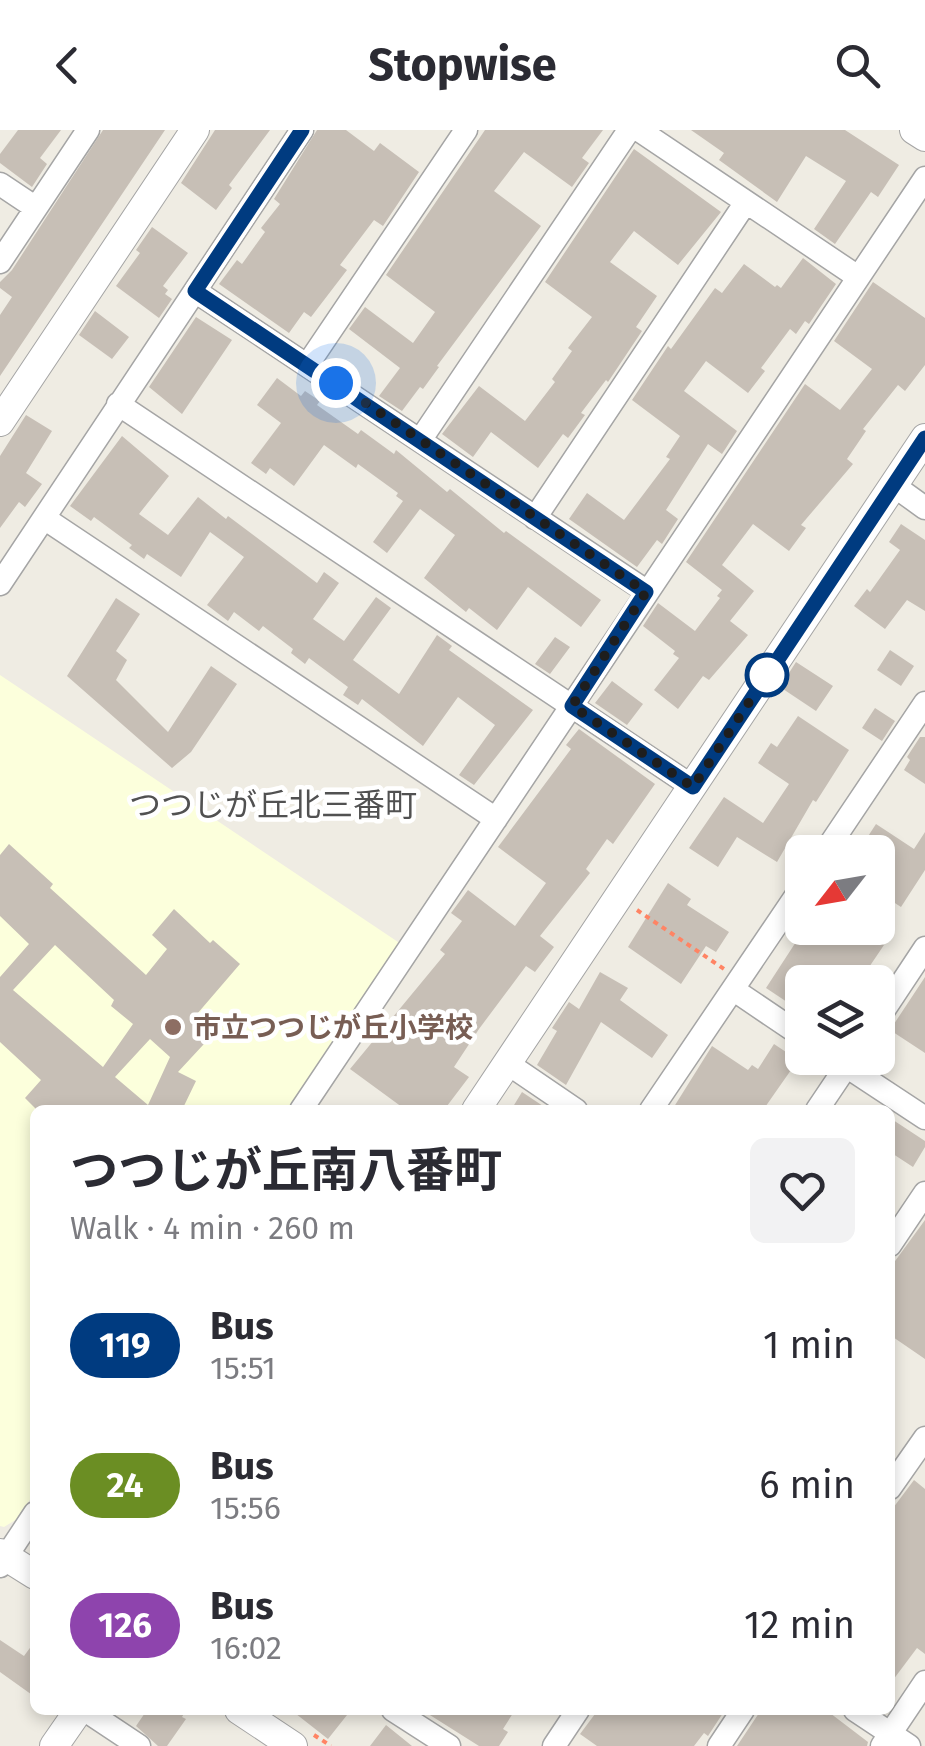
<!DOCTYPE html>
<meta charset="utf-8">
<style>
body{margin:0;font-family:"Fira Sans","Noto Sans JP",sans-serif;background:#f2f2f3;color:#2b2b33;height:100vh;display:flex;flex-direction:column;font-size:38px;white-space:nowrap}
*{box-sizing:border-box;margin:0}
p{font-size:32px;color:#7c7c81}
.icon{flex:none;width:55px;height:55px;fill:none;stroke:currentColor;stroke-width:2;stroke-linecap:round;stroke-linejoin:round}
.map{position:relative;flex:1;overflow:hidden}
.side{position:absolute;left:30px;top:975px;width:865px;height:610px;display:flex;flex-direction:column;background:#fff;border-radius:15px;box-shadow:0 5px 15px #0003}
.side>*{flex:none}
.badge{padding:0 20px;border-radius:32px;font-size:35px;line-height:65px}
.needle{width:65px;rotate:239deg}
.fabs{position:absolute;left:785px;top:705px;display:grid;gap:20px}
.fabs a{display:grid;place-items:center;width:110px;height:110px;border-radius:15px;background:#fff;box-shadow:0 5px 15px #0003;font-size:50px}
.you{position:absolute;width:50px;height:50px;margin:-25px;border:8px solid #fff;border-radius:50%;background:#1a73e8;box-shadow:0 0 0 15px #1a73e833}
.map>.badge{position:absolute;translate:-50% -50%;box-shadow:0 0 0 5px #fff}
.round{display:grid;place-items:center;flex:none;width:105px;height:105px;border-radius:15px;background:#f2f2f3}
.summary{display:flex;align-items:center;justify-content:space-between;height:170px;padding:0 40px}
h1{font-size:48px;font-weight:700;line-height:75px}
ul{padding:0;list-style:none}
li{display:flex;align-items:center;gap:30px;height:140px;padding:0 40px}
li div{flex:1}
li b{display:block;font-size:38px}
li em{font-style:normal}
li .badge{min-width:110px;font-weight:700;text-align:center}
header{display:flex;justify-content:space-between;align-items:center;height:130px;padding:0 40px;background:#fff;font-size:45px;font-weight:700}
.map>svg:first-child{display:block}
</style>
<header><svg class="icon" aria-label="back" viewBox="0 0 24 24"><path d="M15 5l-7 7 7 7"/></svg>Stopwise<svg class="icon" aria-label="search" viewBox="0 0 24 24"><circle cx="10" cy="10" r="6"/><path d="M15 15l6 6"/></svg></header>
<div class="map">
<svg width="925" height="1616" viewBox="0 0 925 1616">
<rect width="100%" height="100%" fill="#efece3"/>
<path fill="#fcffdc" d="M 0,545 L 401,814 L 290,980 L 35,980 L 35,1362 L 17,1389 L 4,1397 L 0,1396 Z"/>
<path fill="#c7bfb6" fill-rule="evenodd" d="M 18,0 L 61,0 L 40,28 L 47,34 L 32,57 L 0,33 L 0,24 Z
M 103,0 L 165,0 L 0,246 L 0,185 L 12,167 L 0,158 L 0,152 L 12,140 Z
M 215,0 L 270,0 L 229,55 L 232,58 L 216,80 L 181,53 Z
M 317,0 L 346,0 L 374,21 L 380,13 L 419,42 L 383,96 L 374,90 L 340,135 L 347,140 L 311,187 L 304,182 L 289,203 L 219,154 L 237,130 L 242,134 L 265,102 L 261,98 L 280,74 L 274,69 Z
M 485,0 L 603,0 L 582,28 L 589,33 L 572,57 L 524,22 L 494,61 L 541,96 L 437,236 L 439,237 L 423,259 L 420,257 L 402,281 L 379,266 L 400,238 L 349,199 L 365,177 L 413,213 L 435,182 L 386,145 Z
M 691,0 L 845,0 L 899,35 L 878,67 L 871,62 L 835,114 L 814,99 L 846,51 L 806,26 L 777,72 L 719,30 L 724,23 Z
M 634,19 L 721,82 L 678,135 L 634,101 L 610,132 L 657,166 L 636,197 L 642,201 L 608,252 L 606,250 L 581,283 L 585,285 L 568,308 L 563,304 L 538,338 L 491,302 L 473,327 L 442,304 L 479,256 L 525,291 L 555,252 L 552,249 L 572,221 L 568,218 L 592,187 L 545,152 Z
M 152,97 L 188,123 L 163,156 L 168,160 L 165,164 L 172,169 L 159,188 L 116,156 L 140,123 L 136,120 Z
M 803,128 L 836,154 L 809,194 L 805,191 L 796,204 L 790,199 L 761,238 L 765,241 L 748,263 L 706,231 L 684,261 L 737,301 L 722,324 L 708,314 L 666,380 L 678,389 L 662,414 L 657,410 L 637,437 L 569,389 L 587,363 L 624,390 L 670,329 L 666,327 L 680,306 L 632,270 L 668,216 L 671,219 L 715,158 L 722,163 L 744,134 L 775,157 L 777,155 L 781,158 Z
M 873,152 L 925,188 L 925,235 L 905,261 L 898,255 L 863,299 L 866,301 L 847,329 L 853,334 L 801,395 L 806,398 L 789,421 L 753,394 L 722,435 L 754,461 L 730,491 L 748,505 L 709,550 L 703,546 L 678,579 L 654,560 L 679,528 L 673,524 L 675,521 L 643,496 L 658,473 L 695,501 L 720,468 L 717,466 L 722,460 L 686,432 L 805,254 L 840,280 L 872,239 L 834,211 Z
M 95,181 L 129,207 L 112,229 L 79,205 Z
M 196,187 L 232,210 L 182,284 L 149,257 Z
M 277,248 L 301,266 L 305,261 L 320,271 L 317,275 L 358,304 L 361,300 L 394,324 L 396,320 L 447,362 L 450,359 L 504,403 L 506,401 L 601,470 L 581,497 L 528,457 L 497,500 L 469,478 L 466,482 L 424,448 L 455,405 L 420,379 L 387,423 L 373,412 L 403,371 L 396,366 L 398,363 L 358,334 L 356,338 L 324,315 L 294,356 L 270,338 L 266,344 L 251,333 L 281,293 L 257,275 Z
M 26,285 L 52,301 L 26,343 L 42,354 L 25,377 L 19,372 L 0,398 L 0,326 Z
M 122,306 L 169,346 L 139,384 L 168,405 L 198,367 L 226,389 L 228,386 L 317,453 L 324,442 L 339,453 L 313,489 L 344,511 L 376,467 L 391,478 L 353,530 L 399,564 L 437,505 L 452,516 L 449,520 L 533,580 L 474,655 L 459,645 L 495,595 L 458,567 L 423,616 L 362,569 L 358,575 L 343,565 L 348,557 L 309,528 L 305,534 L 291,523 L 293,519 L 263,496 L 259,501 L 234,482 L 228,491 L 207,475 L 244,427 L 210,402 L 181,447 L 147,424 L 144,429 L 129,418 L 132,415 L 94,387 L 91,391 L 70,376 Z
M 901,394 L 925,410 L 925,481 L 907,470 L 885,499 L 854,476 L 867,459 L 870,462 L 900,420 L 889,412 Z
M 116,468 L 140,484 L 116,521 L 127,530 L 116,550 L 168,602 L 211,536 L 237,554 L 191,622 L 172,638 L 67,546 Z
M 555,507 L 570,517 L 550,544 L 535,534 Z
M 890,520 L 914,536 L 901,556 L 877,540 Z
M 796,532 L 833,556 L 816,581 L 780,557 Z
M 612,551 L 643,574 L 627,595 L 595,573 Z
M 875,578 L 895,591 L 882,611 L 862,598 Z
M 798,586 L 849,620 L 816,672 L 813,670 L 777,732 L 737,707 L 718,737 L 689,718 L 724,667 L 763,693 L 789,654 L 758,633 L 771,613 L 777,617 Z
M 579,599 L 655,654 L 613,714 L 607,709 L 586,739 L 590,743 L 540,806 L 554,817 L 535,842 L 526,836 L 479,899 L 454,937 L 469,947 L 444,980 L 406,980 L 350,939 L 445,824 L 440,820 L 462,791 L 451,783 L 468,760 L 515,796 L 546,753 L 498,717 L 571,619 L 566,615 Z
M 920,607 L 925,607 L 925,654 L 904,640 L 910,630 L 907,627 Z
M 876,694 L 914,719 L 925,702 L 925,740 L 901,777 L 878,762 L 894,734 L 863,714 Z
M 9,714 L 53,754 L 50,758 L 146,845 L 167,819 L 152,805 L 174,779 L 210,813 L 213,810 L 240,834 L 197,884 L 216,901 L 178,942 L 196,951 L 182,980 L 37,980 L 25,968 L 41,950 L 0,912 L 0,847 L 29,814 L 0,786 L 0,725 ZM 55,815 L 114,870 L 111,876 L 133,894 L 103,937 L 13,860 ZM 150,909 L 170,927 L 148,975 L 115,947 Z
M 668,753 L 691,769 L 687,775 L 729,802 L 716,822 L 706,816 L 681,854 L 628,817 Z
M 805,798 L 831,798 L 850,812 L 859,799 L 884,815 L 859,852 L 802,852 L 790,874 L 766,858 Z
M 600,842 L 628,858 L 620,870 L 668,905 L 652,928 L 601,892 L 566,955 L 537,935 L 557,901 L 552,898 L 569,872 L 579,879 Z
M 925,847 L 925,923 L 890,900 Z
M 774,914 L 798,930 L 763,980 L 672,980 L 712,916 L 748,940 L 752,935 L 758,939 Z
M 522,962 L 549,980 L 511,980 Z
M 890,988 L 925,1011 L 925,1017 L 913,1037 L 890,1022 Z
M 925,1090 L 925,1229 L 890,1205 L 890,1138 Z
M 914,1350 L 925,1359 L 925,1524 L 917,1518 L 890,1554 L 890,1382 Z
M 0,1510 L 24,1526 L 35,1511 L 35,1567 L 0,1542 Z
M 147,1580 L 186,1580 L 182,1587 L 186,1589 L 167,1616 L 158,1616 L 136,1596 Z
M 291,1580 L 351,1580 L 328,1609 Z
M 422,1580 L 515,1580 L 503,1599 L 508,1602 L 499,1616 L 479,1616 Z
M 598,1580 L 719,1580 L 723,1583 L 708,1606 L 704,1603 L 694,1616 L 597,1616 L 580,1604 Z
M 761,1580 L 826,1580 L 868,1612 L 867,1616 L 737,1616 Z
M 386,1595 L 412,1616 L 370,1616 Z"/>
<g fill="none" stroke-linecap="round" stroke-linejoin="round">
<defs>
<path id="minor" d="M 639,0 L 858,147
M 0,54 L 36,78
M 0,132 L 88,0
M 195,161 L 646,461
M 308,234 L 466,0
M 118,274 L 693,657
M 421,309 L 629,0
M 893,355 L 925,378
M 44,388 L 496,689
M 535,388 L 746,72
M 0,454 L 302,0
M 825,722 L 925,573
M 734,860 L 802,906
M 878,889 L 925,818
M 834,928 L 925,988
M 507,933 L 576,980
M 301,980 L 925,48
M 651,980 L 802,757
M 817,980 L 852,928
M 890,1115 L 925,1063
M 890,1358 L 925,1308
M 0,1436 L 35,1383
M 85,1580 L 139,1616
M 393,1580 L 449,1616
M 855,1580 L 909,1616
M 554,1616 L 578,1580
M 719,1616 L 743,1580
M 882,1616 L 925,1552"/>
<path id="tertiary" d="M 914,0 L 925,7
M 0,292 L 195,0
M 476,980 L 925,308
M 0,1423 L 35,1445
M 239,1580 L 293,1616
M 54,1616 L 79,1580"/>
</defs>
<use href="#minor" stroke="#a5a5a5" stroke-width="25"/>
<use href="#tertiary" stroke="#a5a5a5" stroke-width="30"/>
<path stroke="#ff8464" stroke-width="4" stroke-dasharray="5 5" stroke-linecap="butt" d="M 637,780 L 724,839
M 209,1580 L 217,1586
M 314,1605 L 331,1616"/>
<use href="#minor" stroke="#fff" stroke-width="22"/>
<use href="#tertiary" stroke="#fff" stroke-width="28"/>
</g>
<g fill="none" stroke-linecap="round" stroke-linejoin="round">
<defs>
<path id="line" d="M 302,0 L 195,161 L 646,462 L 572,576 L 693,657 L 925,308"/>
</defs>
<use href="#line" stroke="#fff" stroke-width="22"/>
<use href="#line" stroke="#003b80" stroke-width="15"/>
<path stroke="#1e1e1e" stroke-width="10" stroke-dasharray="0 18" d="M 336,253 L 646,462 L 572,576 L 693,657 L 773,536 L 767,545"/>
</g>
<circle fill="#fff" stroke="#003b80" stroke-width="5" cx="767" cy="545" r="20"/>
<circle fill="#8d6e63" stroke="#fff" stroke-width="4" cx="173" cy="897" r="10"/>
<g text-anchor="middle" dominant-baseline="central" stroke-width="9" stroke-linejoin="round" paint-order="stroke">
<g font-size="28" font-weight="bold" fill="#785e54" stroke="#fff" text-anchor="start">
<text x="193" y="897">市立つつじが丘小学校</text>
</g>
<g font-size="32" fill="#515151" stroke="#fff">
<text x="273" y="675">つつじが丘北三番町</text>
</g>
</g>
</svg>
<div class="fabs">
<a><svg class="needle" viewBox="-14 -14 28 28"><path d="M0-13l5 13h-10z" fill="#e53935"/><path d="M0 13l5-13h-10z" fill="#7c7c81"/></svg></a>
<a><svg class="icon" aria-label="layers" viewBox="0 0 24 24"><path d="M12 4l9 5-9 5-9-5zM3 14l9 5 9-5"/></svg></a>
</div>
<div class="you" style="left:336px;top:253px"></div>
<section class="side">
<div class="summary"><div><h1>つつじが丘南八番町</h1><p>Walk · 4 min · 260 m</p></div><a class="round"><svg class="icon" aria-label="heart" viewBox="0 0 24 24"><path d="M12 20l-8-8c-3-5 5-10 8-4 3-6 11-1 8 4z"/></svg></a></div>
<ul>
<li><span class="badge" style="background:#003b80;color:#fff">119</span><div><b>Bus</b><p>15:51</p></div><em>1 min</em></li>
<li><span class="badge" style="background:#6b8e23;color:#fff">24</span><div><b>Bus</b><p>15:56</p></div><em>6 min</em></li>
<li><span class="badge" style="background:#8e44ad;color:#fff">126</span><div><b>Bus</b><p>16:02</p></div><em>12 min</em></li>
</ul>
</section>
</div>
